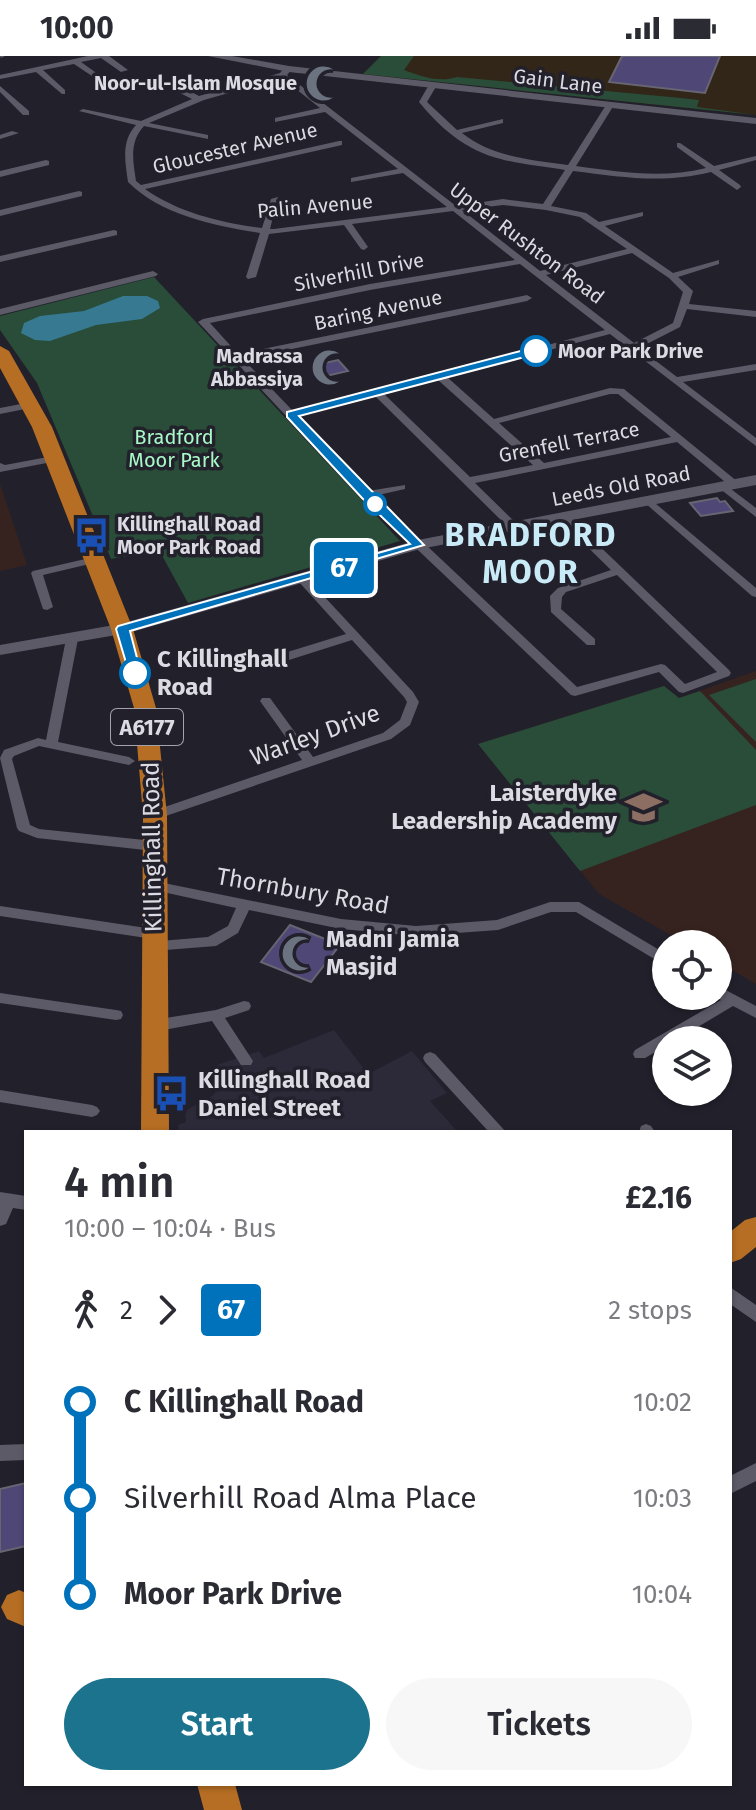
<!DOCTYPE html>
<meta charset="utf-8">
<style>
body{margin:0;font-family:"Fira Sans",sans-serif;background:#f7f7f7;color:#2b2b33;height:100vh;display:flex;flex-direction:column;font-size:30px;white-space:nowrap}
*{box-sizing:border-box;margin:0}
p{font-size:26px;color:#7c7c81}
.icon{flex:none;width:44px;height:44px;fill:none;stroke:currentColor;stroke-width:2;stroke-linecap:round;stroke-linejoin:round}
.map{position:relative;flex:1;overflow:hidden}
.side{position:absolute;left:24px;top:1074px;width:708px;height:656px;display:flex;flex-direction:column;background:#fff;border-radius:0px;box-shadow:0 2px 6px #0004}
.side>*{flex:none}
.badge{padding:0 16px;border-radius:6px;font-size:28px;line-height:52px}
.buttons{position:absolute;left:652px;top:874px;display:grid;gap:16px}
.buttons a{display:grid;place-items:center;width:80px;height:80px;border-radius:50%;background:#fff;box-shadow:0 2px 6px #0004;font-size:40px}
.map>.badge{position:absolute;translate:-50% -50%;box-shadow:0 0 0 4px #fff}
.legs{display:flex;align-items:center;gap:12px;height:88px;padding:0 40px;font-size:26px}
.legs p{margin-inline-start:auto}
.headline{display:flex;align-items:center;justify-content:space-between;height:136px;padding:0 40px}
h1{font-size:44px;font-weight:600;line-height:60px}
.cta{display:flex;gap:16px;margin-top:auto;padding:16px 40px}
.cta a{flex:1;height:92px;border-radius:48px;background:#1b738d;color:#fff;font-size:32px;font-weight:600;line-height:92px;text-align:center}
.cta a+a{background:#f7f7f7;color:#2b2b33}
ul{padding:0 40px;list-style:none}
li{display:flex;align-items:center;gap:28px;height:96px;font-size:30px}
li i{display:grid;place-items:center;width:12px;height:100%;margin:0 10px;background:currentColor}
li i::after{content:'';width:20px;height:20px;margin:-10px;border:6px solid;border-radius:50%;background:#fff}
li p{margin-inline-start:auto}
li:first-child i{background:linear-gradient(#0000 50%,currentColor 0)}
li:last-child i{background:linear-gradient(currentColor 50%,#0000 0)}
.status{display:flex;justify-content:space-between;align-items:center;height:56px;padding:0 40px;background:#fff;direction:ltr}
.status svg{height:22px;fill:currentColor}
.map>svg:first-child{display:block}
</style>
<div class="status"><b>10:00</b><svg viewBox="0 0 49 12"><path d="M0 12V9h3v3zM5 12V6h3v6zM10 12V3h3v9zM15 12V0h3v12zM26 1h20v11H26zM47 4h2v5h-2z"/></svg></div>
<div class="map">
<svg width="756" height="1754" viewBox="0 0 756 1754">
<rect width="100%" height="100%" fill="#22202b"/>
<path fill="#322618" d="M 381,0 L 756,0 L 756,59 L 363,18 Z"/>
<path fill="#2c2939" d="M 334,974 L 368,1018 L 412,995 L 447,1037 L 430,1045 L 458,1076 L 179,1076 L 178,1069 L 186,1066 L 185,1055 L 215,1038 L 214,1010 L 259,995 L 264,1002 Z"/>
<path fill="#36231f" d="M 0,428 L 27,509 L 0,515 Z
M 756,615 L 756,928 L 718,906 L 718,888 L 686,888 L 599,838 L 478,688 L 664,630 L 679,642 Z"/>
<path fill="#294d38" d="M 381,0 L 414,0 L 404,14 C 420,20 438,27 457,21 L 681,42 L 699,44 L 697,51 L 756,59 L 363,18 Z
M 154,221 L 400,485 L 188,547 L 159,494 L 111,503 L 37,327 L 0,274 L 0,260 Z
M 756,623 L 756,686 L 709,639 Z
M 664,630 L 679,642 L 700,635 L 756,694 L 756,749 L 580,815 L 478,688 Z"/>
<path fill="#367991" d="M 123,240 L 147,240 L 158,245 L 160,252 L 142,263 L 96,269 L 50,285 L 35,284 L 21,277 L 24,267 L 40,260 L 84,255 Z"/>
<path fill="#4f4776" stroke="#676572" stroke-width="2" d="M 622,0 L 720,0 L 705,37 L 609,26 Z
M 338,304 L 348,315 L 322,321 L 311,310 Z
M 717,442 L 720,446 L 725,445 L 733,455 L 701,460 L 690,447 Z
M 290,869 L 340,889 L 311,926 L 261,906 Z
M 26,1427 L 26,1490 L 0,1496 L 0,1433 Z"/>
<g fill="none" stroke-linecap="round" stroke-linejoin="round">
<path fill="#5c5a67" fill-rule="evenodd" d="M 0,0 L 5,0 L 1,2 Z
M 88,0 L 109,0 L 128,14 L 121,16 L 101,2 L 81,6 L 95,16 L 96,18 L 92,20 L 74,8 L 43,14 L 65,34 L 65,38 L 62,38 L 36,16 L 0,23 L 0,19 Z
M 285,11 L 292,13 L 287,19 L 456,150 L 503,143 L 543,148 L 565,114 C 535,109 499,107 472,92 C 452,82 433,63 419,46 L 430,27 L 433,27 L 437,29 L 427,46 L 457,74 L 503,63 L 503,67 L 462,77 C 492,101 531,104 568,109 L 606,49 L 610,47 L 614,49 L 576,110 C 620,116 662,123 706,112 L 677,91 L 677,87 L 680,87 L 714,110 L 756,100 L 756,104 L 719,114 L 740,129 L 741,131 L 737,134 L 711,116 C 662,128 622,121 573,115 L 551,150 L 586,157 L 599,166 L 643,156 L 643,160 L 605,170 L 673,217 L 719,204 L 719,208 L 678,221 L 693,235 L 689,248 L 756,255 L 756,261 L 687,253 L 680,271 L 639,292 L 677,321 L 756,308 L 756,314 L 683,326 L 756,382 L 756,390 L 610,278 L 447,321 L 494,363 L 610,332 L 624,333 L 738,426 L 738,430 L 730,430 L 677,386 L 475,427 L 518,469 L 520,471 L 514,474 L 510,473 L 375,340 L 298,360 L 368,435 L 405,429 L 405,433 L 374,440 L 577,631 L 661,608 L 665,609 L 685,628 L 717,616 L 617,519 L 566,536 L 562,541 L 561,553 L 595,583 L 595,589 L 587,589 L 551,556 L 550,540 L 558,532 L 611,514 L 559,463 L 559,459 L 567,459 L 729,614 L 731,617 L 729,620 L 683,637 L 679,636 L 659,616 L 575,640 L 571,639 L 362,441 L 200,268 L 198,266 L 203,263 L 370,228 L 515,204 L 453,155 L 352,168 L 368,191 L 364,194 L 361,193 L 344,169 L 269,178 L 256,221 L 248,223 L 246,221 L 260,177 C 215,170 161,159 128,126 C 125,105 121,85 136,69 L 79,55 L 83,53 L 141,65 L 192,43 L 172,33 L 172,29 L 178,29 L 199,40 L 280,17 ZM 282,22 L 320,52 L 275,62 L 275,66 L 325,56 L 398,113 L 351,122 L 351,126 L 403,117 L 447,151 L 274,173 L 270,173 L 278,141 L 271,143 L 262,172 C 222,167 179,157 145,133 L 342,89 L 342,85 L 339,85 L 141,129 L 136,125 C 133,105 129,86 144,70 L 208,83 L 208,79 L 149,67 L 204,44 ZM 503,149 L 546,154 L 580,161 L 627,193 L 540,215 L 462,154 ZM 632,197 L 669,222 L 683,236 L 673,267 L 634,287 L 546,219 ZM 520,208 L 605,274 L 293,355 L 243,303 L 527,245 L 532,242 L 527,239 L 238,298 L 210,267 L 370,234 ZM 438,324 L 533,409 L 470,421 L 384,338 ZM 610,338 L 618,338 L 671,381 L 544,407 L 499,367 Z
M 0,30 L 29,55 L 29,59 L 23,59 L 0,36 Z
M 12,75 L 19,77 L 0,83 L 0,79 Z
M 46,104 L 49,105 L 49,109 L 0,121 L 0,115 Z
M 79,135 L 82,136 L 82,140 L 0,160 L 0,154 Z
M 114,174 L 117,175 L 117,179 L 0,206 L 0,200 Z
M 153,215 L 158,218 L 156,220 L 0,259 L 0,253 Z
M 31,346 L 36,349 L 35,351 L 0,358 L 0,352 Z
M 53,400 L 57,401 L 57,405 L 0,416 L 0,407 L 5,409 Z
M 723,427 L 756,452 L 756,461 L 719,432 L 718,430 Z
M 649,442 L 756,532 L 756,541 L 752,540 L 645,447 L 644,445 Z
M 94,501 L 100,504 L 98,506 L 43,519 L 53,551 L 47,554 L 43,553 L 31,517 L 33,515 Z
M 303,521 L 307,522 L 413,636 L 419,646 L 410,669 L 391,683 L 160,762 L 150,762 L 148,759 L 150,756 L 302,704 L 260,645 L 262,642 L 270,642 L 313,701 L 383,677 L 400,664 L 407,646 L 404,641 L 352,584 L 289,604 L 281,604 L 279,601 L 281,598 L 346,578 L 299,526 L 297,524 Z
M 72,579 L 78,583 L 58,686 L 129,701 L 135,705 L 129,709 L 39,690 L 14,700 L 12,703 L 30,769 L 39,773 L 154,785 L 161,790 L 159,793 L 154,795 L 37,782 L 19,775 L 17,772 L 0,702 L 4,694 L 38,682 L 46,684 L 66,583 Z
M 154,825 L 341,863 L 416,870 L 497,864 L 550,846 L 579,846 L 666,898 L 666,910 L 576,856 L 551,856 L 498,874 L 416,880 L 341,873 L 249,854 L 238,877 L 216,890 L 153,895 L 146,890 L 148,886 L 208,881 L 228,870 L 236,852 L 149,833 L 147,830 Z
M 0,850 L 153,873 L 160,878 L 153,883 L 0,860 Z
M 718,930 L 756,950 L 756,962 L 733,950 L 676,984 L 666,984 L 666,990 L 645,1002 L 635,1002 L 633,998 L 635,994 L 721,944 L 715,940 L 718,940 Z
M 0,937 L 116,954 L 121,955 L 123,959 L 121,963 L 116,964 L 0,947 Z
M 244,945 L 249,946 L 251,950 L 249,954 L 225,962 L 253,1005 L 251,1009 L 241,1009 L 212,965 L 153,976 L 148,974 L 146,970 L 148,966 L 153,964 L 216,954 Z
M 430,996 L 435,998 L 506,1076 L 489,1076 L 425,1006 L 423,1002 L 425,998 Z
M 0,1034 L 92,1049 L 97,1051 L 100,1055 L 97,1059 L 92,1061 L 0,1046 Z
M 646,1068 L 651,1070 L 655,1076 L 639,1076 L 641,1070 Z
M 0,1136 L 26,1140 L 26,1154 L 13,1152 L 6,1168 L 0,1170 Z
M 730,1231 L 756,1249 L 756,1266 L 730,1248 Z
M 26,1388 L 26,1404 L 0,1405 L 0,1389 Z
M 756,1407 L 756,1425 L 730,1438 L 730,1420 Z"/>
<path fill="#5c5a67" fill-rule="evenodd" d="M 208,0 L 232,0 L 289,10 L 756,62 L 756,68 L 289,16 Z
M 756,419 L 756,429 L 420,493 L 128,577 L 0,599 L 0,589 L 120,568 L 418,484 Z"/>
<path fill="#b66e24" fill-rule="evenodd" d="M 0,290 L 9,295 L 52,371 L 133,573 L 156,652 L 167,759 L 169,1076 L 141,1076 L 143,759 L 134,652 L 111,573 L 32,371 L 0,312 Z
M 756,1161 L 756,1191 L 741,1203 L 730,1207 L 730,1176 L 745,1164 Z
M 19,1534 L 26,1537 L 26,1571 L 7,1563 L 1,1551 L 7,1539 Z
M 197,1728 L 235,1728 L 242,1754 L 204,1754 Z"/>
</g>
<path fill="#0072bc" stroke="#fff" stroke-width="2" d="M 536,291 L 541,295 L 540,297 L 299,360 L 424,489 L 130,575 L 141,617 L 130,620 L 116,573 L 118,570 L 410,488 L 362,442 L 287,361 L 287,356 Z"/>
<defs>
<symbol id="mosque-bare" viewBox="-9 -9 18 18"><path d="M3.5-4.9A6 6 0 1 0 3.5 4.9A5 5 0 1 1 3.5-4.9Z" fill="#6b7280" stroke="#22202b" stroke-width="2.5" paint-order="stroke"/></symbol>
<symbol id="bus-bare" viewBox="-9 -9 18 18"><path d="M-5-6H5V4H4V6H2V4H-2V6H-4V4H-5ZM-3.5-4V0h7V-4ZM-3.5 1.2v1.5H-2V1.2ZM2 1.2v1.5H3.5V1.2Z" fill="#1a4fb4" stroke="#22202b" stroke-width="2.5" paint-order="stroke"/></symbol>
<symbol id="school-bare" viewBox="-9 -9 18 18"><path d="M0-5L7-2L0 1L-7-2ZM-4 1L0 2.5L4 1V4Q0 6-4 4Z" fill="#8d6e63" stroke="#22202b" stroke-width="2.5" paint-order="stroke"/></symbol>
</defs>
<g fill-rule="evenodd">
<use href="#mosque-bare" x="298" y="2" width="51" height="51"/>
<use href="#mosque-bare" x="304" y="286" width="51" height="51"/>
<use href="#bus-bare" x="66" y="454" width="51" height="51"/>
<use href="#school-bare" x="618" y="726" width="51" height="51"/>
<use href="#mosque-bare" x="274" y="872" width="51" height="51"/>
<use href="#bus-bare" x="146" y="1012" width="51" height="51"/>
</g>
<g fill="#fff" stroke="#0072bc" stroke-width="4">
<circle cx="536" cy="295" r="14"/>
<circle cx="375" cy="448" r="10"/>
<circle cx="135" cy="617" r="14"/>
</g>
<g text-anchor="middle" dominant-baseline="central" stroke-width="7" stroke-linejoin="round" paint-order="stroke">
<g font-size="20" fill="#dcdbe3" stroke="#22202b">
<text transform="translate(558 25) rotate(7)">Gain Lane</text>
<text transform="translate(235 92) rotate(-13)">Gloucester Avenue</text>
<text transform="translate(315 150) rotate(-5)">Palin Avenue</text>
<text transform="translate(527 187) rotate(37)">Upper Rushton Road</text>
<text transform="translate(359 216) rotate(-11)">Silverhill Drive</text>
<text transform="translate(378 254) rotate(-12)">Baring Avenue</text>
<text transform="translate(569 386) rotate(-11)">Grenfell Terrace</text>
<text transform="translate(621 430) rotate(-11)">Leeds Old Road</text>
</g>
<g font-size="20" font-weight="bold" fill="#dcdbe3" stroke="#22202b" text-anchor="end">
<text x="297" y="27">Noor-ul-Islam Mosque</text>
<text x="303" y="300">Madrassa<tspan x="303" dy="23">Abbassiya</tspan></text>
<text x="117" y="468" text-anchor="start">Killinghall Road<tspan x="117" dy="23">Moor Park Road</tspan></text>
</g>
<g font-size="20" font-weight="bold" fill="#dcdbe3" stroke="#22202b" text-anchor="start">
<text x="558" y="295">Moor Park Drive</text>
</g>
<g font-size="20" fill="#a7fac7" stroke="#22202b">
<text x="174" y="381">Bradford<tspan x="174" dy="23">Moor Park</tspan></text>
</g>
<rect fill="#22202b" stroke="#a4a3ac" stroke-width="2" x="111" y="653" width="72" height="36" rx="6"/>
<g font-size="22" font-weight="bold" fill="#dcdbe3">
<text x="147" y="671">A6177</text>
</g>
<g font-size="24" font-weight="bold" fill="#dcdbe3" stroke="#22202b" text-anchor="start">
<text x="157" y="603">C Killinghall<tspan x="157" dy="28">Road</tspan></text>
</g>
<g font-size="24" fill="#dcdbe3" stroke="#22202b">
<text transform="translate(315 679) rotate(-20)">Warley Drive</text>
<text transform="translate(152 791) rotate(-91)">Killinghall Road</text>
<text transform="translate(303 835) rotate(10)">Thornbury Road</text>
</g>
<g font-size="24" font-weight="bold" fill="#dcdbe3" stroke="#22202b" text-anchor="start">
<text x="617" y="737" text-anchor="end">Laisterdyke<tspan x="617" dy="28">Leadership Academy</tspan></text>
<text x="326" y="883">Madni Jamia<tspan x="326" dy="28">Masjid</tspan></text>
<text x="198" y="1024">Killinghall Road<tspan x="198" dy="28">Daniel Street</tspan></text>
</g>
<g font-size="32" font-weight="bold" letter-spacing="2" fill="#c9ebf8" stroke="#22202b">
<text x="531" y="479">BRADFORD<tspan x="531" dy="37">MOOR</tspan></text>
</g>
</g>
</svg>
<div class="buttons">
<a><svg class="icon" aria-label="locate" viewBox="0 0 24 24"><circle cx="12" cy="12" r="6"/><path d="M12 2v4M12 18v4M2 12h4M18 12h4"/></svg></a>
<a><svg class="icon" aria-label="layers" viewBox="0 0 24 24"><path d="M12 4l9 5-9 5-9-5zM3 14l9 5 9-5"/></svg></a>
</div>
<b class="badge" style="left:344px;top:512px;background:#0072bc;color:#fff">67</b>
<section class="side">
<div class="headline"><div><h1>4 min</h1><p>10:00 – 10:04 · Bus</p></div><b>£2.16</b></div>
<div class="legs"><svg class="icon" aria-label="walk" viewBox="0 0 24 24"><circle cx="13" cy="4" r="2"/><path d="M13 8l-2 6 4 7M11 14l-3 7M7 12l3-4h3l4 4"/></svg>2<svg class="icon" aria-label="forward" viewBox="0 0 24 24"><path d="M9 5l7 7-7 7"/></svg><b class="badge" style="background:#0072bc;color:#fff">67</b><p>2 stops</p></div>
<ul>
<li><i style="color:#0072bc"></i><b>C Killinghall Road</b><p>10:02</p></li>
<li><i style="color:#0072bc"></i><span>Silverhill Road Alma Place</span><p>10:03</p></li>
<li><i style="color:#0072bc"></i><b>Moor Park Drive</b><p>10:04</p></li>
</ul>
<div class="cta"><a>Start</a><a>Tickets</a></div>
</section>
</div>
